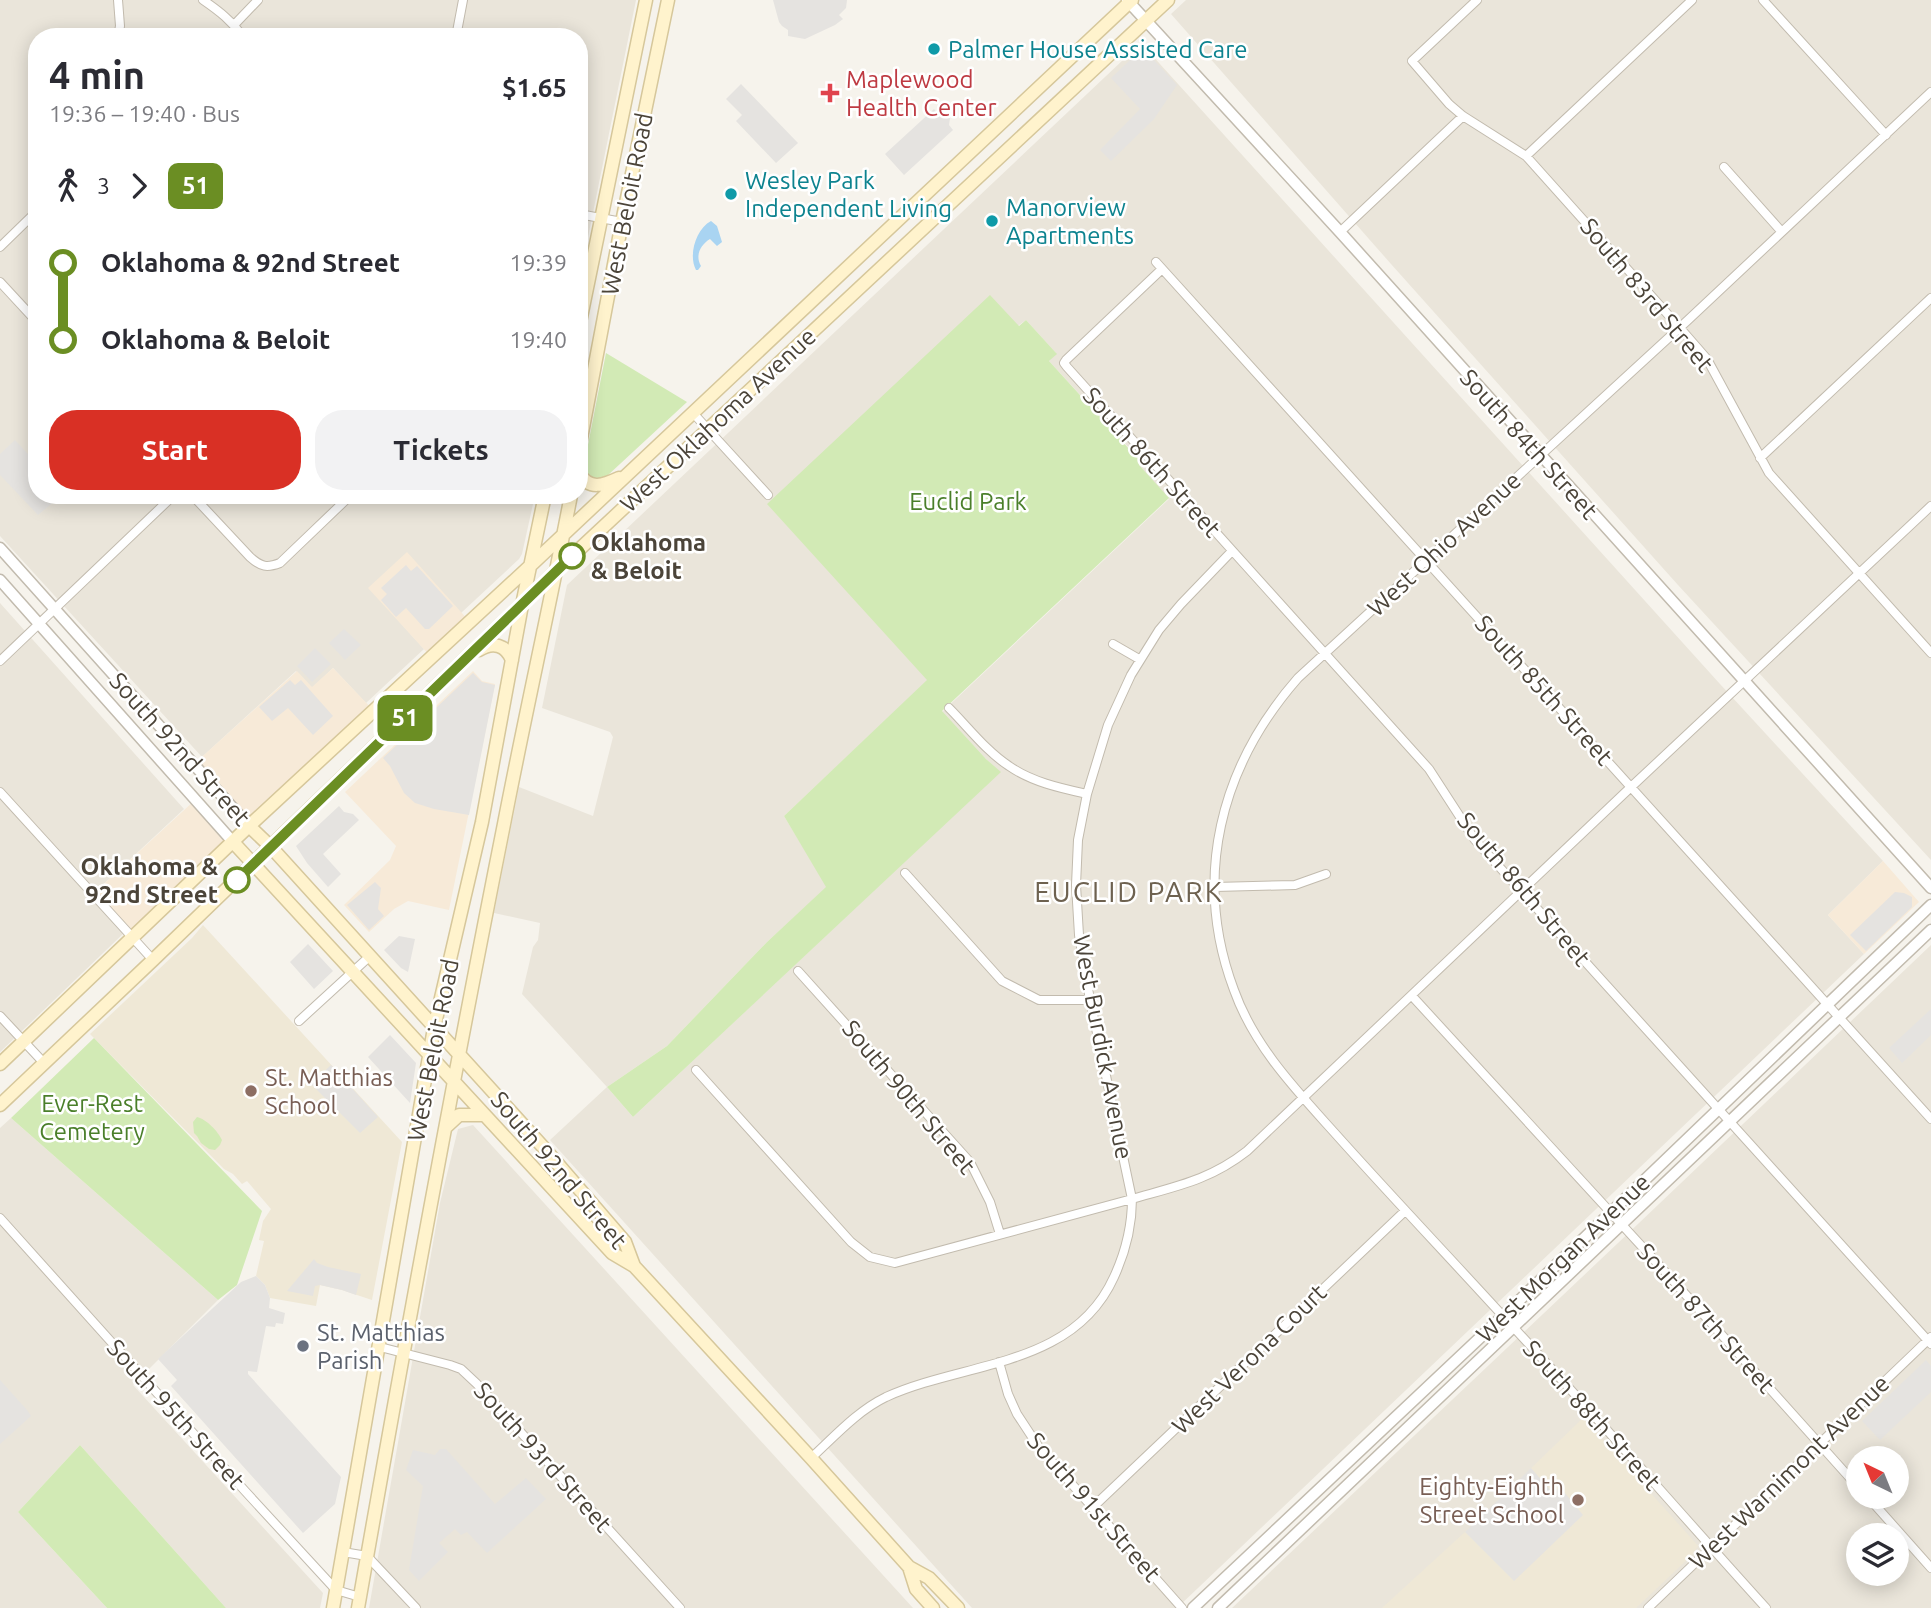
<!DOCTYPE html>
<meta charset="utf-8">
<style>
body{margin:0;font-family:Ubuntu,sans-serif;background:#f2f2f3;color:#2b2b33;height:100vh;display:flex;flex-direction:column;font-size:26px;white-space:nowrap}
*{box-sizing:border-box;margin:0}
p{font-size:23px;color:#7c7c81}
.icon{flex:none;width:38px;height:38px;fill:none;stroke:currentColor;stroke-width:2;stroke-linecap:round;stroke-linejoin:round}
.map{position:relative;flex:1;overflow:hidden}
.sheet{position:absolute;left:28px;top:28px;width:560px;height:476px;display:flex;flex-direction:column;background:#fff;border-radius:28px;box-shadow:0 4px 18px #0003}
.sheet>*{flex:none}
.badge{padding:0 14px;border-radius:10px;font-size:24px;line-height:46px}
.needle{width:46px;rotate:317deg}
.tools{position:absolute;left:1846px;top:1446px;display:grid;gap:14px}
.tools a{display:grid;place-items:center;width:63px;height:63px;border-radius:50%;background:#fff;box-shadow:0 4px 18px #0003;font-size:35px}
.map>.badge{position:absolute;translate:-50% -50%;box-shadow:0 0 0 4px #fff}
.legs{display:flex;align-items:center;gap:10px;height:77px;padding:0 21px;font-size:23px}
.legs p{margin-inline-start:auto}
.summary{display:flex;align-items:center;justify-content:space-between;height:119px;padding:0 21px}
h1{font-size:38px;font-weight:600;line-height:52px}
.action{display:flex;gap:14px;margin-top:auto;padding:14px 21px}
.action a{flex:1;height:80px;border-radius:28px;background:#d93025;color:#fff;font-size:28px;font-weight:600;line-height:80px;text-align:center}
.action a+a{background:#f2f2f3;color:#2b2b33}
ul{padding:0 21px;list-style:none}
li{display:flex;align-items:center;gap:24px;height:77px;font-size:26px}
li i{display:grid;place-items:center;width:10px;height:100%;margin:0 9px;background:currentColor}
li i::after{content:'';width:18px;height:18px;margin:-9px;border:5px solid;border-radius:50%;background:#fff}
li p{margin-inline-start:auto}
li:first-child i{background:linear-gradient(#0000 50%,currentColor 0)}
li:last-child i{background:linear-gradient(currentColor 50%,#0000 0)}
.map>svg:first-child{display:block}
</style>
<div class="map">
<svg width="1931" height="1608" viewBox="0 0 1931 1608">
<rect width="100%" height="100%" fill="#f6f3ec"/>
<path fill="#eae5da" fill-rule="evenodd" d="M 0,0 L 636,0 L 579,282 L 579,37 L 37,37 L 37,495 L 535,495 L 522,554 L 519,559 L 461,613 L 407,553 L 369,588 L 424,649 L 366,703 L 333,668 L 312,688 L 296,671 L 202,757 L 0,536 Z
M 1186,0 L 1931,0 L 1931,860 L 1678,585 L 1391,264 L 1171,14 Z
M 1141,43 L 1720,684 L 1883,861 L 1828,915 L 1864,954 L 1177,1608 L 972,1608 L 550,1140 L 607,1087 L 522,994 L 533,947 L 538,940 L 540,923 L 494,913 L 519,787 L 593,816 L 613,737 L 610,732 L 542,708 L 567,585 ZM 1026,320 L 1056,353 L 1049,361 L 1141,461 L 1138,464 L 1169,499 L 942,712 L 986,759 L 1000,772 L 633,1117 L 607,1087 L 667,1046 L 767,942 L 827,887 L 784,816 L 928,680 L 768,504 Z
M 0,603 L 184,809 L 93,894 L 126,931 L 0,1052 Z
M 1931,945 L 1931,1608 L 1232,1608 L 1618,1243 ZM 1858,1458 L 1897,1458 L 1897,1496 L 1858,1496 ZM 1858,1535 L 1897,1535 L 1897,1573 L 1858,1573 Z
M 11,1118 L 218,1300 L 133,1385 L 323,1593 L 320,1608 L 226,1608 L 80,1445 L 18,1512 L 107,1608 L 0,1608 L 0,1128 Z
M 473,1125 L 913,1608 L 369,1608 L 440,1203 L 458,1129 Z"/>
<path fill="#f7ead8" d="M 407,552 L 470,622 L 431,657 L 368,588 Z
M 333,668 L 374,711 L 249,826 L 194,764 L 297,671 L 312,687 Z
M 473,671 L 482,681 L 495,684 L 449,910 L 408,901 L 394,909 L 369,932 L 344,905 L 390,860 L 396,846 L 345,792 Z
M 195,800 L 233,842 L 132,938 L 93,894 Z
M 1883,861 L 1919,902 L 1864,954 L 1828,915 Z"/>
<path fill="#efe8d6" d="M 203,925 L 402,1142 L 372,1300 L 342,1290 L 320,1285 L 316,1306 L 270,1298 L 265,1285 L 256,1276 L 264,1241 L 259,1240 L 263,1221 L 271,1209 L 247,1181 L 242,1184 L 233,1174 L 224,1169 L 90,1034 L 192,938 Z
M 1583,1418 L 1692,1539 L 1698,1546 L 1693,1554 L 1636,1608 L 1382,1608 L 1465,1532 Z"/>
<path fill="#d2eab5" d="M 990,295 L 1019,326 L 1026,320 L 1057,354 L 1049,361 L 1141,462 L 1139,465 L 1169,498 L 942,711 L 986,759 L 1001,772 L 633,1117 L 607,1087 L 667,1046 L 767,942 L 826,887 L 784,816 L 927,680 L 767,504 Z
M 606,353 L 687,402 L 607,476 C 599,480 596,480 588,476 L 584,465 Z
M 94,1038 L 262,1211 L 237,1285 L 218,1300 L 11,1118 Z
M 197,1117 C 206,1119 218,1131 222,1140 L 220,1145 L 215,1150 L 209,1149 L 201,1143 L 197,1136 L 194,1133 L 193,1122 Z
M 80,1445 L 226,1608 L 107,1608 L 18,1512 Z"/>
<path fill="#e5e3e0" d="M 773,0 L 847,0 L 846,8 L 839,15 L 843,19 L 835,25 L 805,39 L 788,36 L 788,30 L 782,26 L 779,22 Z
M 1143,48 L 1177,85 L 1154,119 L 1111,161 L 1100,150 L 1140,109 L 1111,78 Z
M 741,84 L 798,143 L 776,163 L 736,121 L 742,115 L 726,99 Z
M 934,109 L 937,113 L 945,111 L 950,118 L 949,125 L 953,130 L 904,175 L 885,154 Z
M 15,440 L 37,464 L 37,495 L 62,495 L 38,515 L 0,475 L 0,454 Z
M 406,565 L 411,571 L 417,566 L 453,606 L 429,629 L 425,629 L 406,608 L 396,617 L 381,600 L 387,594 L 381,588 Z
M 344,629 L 361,645 L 345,660 L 329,643 Z
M 315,648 L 331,664 L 312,682 L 297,666 Z
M 473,673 L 482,682 L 495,685 L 469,815 L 434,809 L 415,803 L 404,793 L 390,766 L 383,758 Z
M 290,680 L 295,685 L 301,680 L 333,716 L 313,735 L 288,708 L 272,721 L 259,707 Z
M 339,806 L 344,812 L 353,814 L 359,820 L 323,854 L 341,874 L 328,887 L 307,863 L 296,846 Z
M 375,882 L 381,888 L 378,909 L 384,916 L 369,930 L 347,905 Z
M 1895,892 L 1904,893 L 1912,897 L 1912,907 L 1866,951 L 1850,935 Z
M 399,936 L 415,939 L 408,972 L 401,968 L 384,950 Z
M 308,944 L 333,971 L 314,989 L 290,962 Z
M 1931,1009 L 1931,1035 L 1902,1063 L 1889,1048 Z
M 390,1035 L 416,1063 L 410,1103 L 368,1057 Z
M 331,1065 L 378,1117 L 360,1133 L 311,1084 Z
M 314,1259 L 317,1263 L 328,1267 L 361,1274 L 356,1295 L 342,1290 L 320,1285 L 315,1286 L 313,1296 L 287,1291 Z
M 256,1276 L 265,1285 L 270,1298 L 269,1308 L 285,1313 L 283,1324 L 276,1323 L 275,1327 L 266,1326 L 257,1372 L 248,1371 L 248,1374 L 341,1477 L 335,1504 L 303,1533 L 171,1386 L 177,1380 L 158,1359 L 241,1282 Z
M 1926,1360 L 1931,1366 L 1931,1392 L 1880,1440 L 1862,1421 Z
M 0,1380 L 27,1410 L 31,1416 L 0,1444 Z
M 440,1449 L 446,1449 L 495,1504 L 526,1478 L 546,1499 L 487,1553 L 467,1532 L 461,1535 L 455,1529 L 439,1543 L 448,1552 L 419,1581 L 409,1570 L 423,1486 L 406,1470 L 413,1450 L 435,1455 Z
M 1531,1468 L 1553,1493 L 1560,1487 L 1583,1515 L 1514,1581 L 1465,1532 Z"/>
<path fill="#a9d4f2" d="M 711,221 L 717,226 L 722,242 L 717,246 L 710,239 C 700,245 695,256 701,266 L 698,270 L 696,270 C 688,255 696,229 711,221 Z"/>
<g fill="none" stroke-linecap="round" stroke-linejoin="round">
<defs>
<path id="minor" d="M 203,0 C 219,11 232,21 243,37
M 1477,0 L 1412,61 L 1449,104 L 1463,116 L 1526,156 L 1680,328 L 1707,359 L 1769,473 L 1931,653
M 1763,0 L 1886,135
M 234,25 L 258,0
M 118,37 L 120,26 L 118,0
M 456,37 L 463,0
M 1526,156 L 1692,0
M 1724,167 L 1781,231
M 579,214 L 622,222
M 1340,232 L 1463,116
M 0,247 L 37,211
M 1156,262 L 1931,1119
M 1162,269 L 1066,360 L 1064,363 L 1067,367 L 1429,769 L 1475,840 L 1931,1344
M 0,282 L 37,322
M 693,413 L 768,495
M 1760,458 L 1931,298
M 192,495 L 250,557 C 261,567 267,568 280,563 L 351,495
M 1113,644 L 1139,659
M 0,661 L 174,495
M 949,708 C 968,727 986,751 1009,766 C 1032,782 1060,788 1087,794
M 0,792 L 153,960
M 905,873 L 1002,981 L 1039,1000 L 1090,1000
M 1215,887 L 1295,885 L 1326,874
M 798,971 L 970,1162 L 990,1202 L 1000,1234
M 1412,996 L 1669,1276 L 1858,1487
M 0,1016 L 44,1063
M 299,1021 L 370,956
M 696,1070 L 851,1242 L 870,1257 L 895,1263 L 1132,1199 L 1090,1000 L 1079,935 L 1076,885 L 1078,840 L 1087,794 L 1108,725 L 1131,675 L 1159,630 L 1181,604 L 1232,551
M 0,1218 L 245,1491 L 336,1590 L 360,1597
M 380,1347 L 450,1365 L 461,1369 L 477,1384 L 680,1608
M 999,1362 L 1008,1394 L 1017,1414 L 1038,1446 L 1182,1608
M 811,1458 C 834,1437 857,1411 886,1397 C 965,1361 1073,1368 1114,1277 C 1126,1251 1132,1227 1132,1199 C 1177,1186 1210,1180 1247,1151 L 1631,787 L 1931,506
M 1867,1496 L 1931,1568
M 1092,1508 L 1405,1211
M 343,1552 L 367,1556 L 416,1608
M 1648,1608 L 1931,1337
M 1766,1608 C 1678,1511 1592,1411 1502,1315 C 1449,1257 1394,1199 1341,1140 C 1300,1094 1255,1049 1234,990 C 1192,878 1220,767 1298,678 L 1688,320 L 1931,92"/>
<path id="tertiary" d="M 1127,0 L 1340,232 L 1931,888
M 0,548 L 249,826
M 0,580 L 233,842
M 1193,1608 L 1503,1316 L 1931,905
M 1218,1608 L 1931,930"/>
<path id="secondary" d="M 579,327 L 646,0
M 579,449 L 622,222 L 668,0
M 579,473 C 589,491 604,485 619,478
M 479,650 C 493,641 506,645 512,660
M 249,826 L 271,847 L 544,1148 L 625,1242 L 634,1266
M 233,842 L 612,1253 L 634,1266 L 811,1458 L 909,1567 L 929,1578 L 958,1608
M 0,1064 L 249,826 L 530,566 L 1132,0
M 0,1105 L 153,960 L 555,572 L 1168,0
M 446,1127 L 459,1115 L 484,1115
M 909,1567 L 916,1589 L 933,1608
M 333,1608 L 434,1028 L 482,822 L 522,605 L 545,495
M 358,1608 C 404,1346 452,1085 504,824 C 525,715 550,605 571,495"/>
</defs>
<use href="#minor" stroke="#c2bbae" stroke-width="10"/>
<use href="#tertiary" stroke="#c2bbae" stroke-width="13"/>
<use href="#secondary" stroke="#d6c79b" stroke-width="15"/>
<use href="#minor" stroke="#fff" stroke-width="8"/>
<use href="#tertiary" stroke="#fff" stroke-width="10"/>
<use href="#secondary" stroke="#fff3cd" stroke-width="12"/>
</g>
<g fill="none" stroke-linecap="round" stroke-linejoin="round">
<defs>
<path id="line-1" d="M 237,880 L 572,556"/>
</defs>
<use href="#line-1" stroke="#fff" stroke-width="16"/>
<use href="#line-1" stroke="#6b8e23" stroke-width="10"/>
</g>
<g fill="#0f9aa8" stroke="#fff" stroke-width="2.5">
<circle cx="934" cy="49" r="7"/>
<circle cx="731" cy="194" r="7"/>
<circle cx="992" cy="221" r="7"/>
</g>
<path fill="#e0444e" stroke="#fff" stroke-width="2.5" d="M826.5 82.5h7v7h7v7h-7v7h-7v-7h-7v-7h7z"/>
<g fill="#fff" stroke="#6b8e23" stroke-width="3.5">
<circle cx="572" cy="556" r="12"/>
<circle cx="237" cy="880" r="12"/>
</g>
<g fill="#8d6e63" stroke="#fff" stroke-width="2.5">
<circle cx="251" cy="1091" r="7"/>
<circle cx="1578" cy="1500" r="7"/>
</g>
<circle fill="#6b7280" stroke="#fff" stroke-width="2.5" cx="303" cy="1346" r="7"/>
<g text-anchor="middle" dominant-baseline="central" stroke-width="5" stroke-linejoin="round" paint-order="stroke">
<g font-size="24" fill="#0d838f" stroke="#fff" text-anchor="start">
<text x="948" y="49">Palmer House Assisted Care</text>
<text x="745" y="180">Wesley Park<tspan x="745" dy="28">Independent Living</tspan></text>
<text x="1006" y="207">Manorview<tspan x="1006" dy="28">Apartments</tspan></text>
</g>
<g font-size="24" fill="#be3a42" stroke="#fff" text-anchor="start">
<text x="846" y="79">Maplewood<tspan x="846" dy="28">Health Center</tspan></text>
</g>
<g font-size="24" fill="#4b4439" stroke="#fff">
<text transform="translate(627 204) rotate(-79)">West Beloit Road</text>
<text transform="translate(1647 295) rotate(50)">South 83rd Street</text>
<text transform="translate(718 420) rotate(-43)">West Oklahoma Avenue</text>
<text transform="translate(1529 444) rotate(48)">South 84th Street</text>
<text transform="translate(1152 462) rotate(48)">South 86th Street</text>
<text transform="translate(1444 544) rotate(-43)">West Ohio Avenue</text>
<text transform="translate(1544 690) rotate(48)">South 85th Street</text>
<text transform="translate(180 749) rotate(48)">South 92nd Street</text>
<text transform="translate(1524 889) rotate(50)">South 86th Street</text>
<text transform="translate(1103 1047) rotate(79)">West Burdick Avenue</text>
<text transform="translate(433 1050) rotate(-79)">West Beloit Road</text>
<text transform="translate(909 1097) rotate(50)">South 90th Street</text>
<text transform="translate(559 1170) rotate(50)">South 92nd Street</text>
<text transform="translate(1563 1258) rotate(-44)">West Morgan Avenue</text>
<text transform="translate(1706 1318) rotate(48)">South 87th Street</text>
<text transform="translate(1249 1359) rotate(-44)">West Verona Court</text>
<text transform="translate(176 1414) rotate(48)">South 95th Street</text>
<text transform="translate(1592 1415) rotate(48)">South 88th Street</text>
<text transform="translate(543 1457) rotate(48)">South 93rd Street</text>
<text transform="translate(1789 1472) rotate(-44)">West Warnimont Avenue</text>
<text transform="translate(1094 1507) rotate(49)">South 91st Street</text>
</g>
<g font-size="24" fill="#4a7f2a" stroke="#fff">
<text x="968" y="501">Euclid Park</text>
<text x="92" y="1103">Ever-Rest<tspan x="92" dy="28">Cemetery</tspan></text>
</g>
<g font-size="24" font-weight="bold" fill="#4b4439" stroke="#fff" text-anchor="start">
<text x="591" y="542">Oklahoma<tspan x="591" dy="28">&amp; Beloit</tspan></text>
<text x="218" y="866" text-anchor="end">Oklahoma &amp;<tspan x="218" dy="28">92nd Street</tspan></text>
</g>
<g font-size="24" fill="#785e54" stroke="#fff" text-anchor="start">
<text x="265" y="1077">St. Matthias<tspan x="265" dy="28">School</tspan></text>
<text x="1564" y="1486" text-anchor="end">Eighty-Eighth<tspan x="1564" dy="28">Street School</tspan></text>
</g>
<g font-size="24" fill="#5b616d" stroke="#fff" text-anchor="start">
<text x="317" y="1332">St. Matthias<tspan x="317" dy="28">Parish</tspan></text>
</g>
<g font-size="28" letter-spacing="2" fill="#6e6250" stroke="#fff">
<text x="1129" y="891">EUCLID PARK</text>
</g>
</g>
</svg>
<div class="tools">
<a><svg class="needle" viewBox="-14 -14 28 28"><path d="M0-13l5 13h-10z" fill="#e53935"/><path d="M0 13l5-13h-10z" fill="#7c7c81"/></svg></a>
<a><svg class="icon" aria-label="layers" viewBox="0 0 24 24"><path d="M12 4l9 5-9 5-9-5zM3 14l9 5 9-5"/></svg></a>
</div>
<b class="badge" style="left:405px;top:718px;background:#6b8e23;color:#fff">51</b>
<section class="sheet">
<div class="summary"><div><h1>4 min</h1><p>19:36 – 19:40 · Bus</p></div><b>$1.65</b></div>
<div class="legs"><svg class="icon" aria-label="walk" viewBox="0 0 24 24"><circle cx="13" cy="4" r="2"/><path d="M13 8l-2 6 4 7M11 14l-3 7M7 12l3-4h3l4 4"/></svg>3<svg class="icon" aria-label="forward" viewBox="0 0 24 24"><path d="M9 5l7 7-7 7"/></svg><b class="badge" style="background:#6b8e23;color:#fff">51</b></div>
<ul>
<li><i style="color:#6b8e23"></i><b>Oklahoma &amp; 92nd Street</b><p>19:39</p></li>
<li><i style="color:#6b8e23"></i><b>Oklahoma &amp; Beloit</b><p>19:40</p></li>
</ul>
<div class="action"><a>Start</a><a>Tickets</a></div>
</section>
</div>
